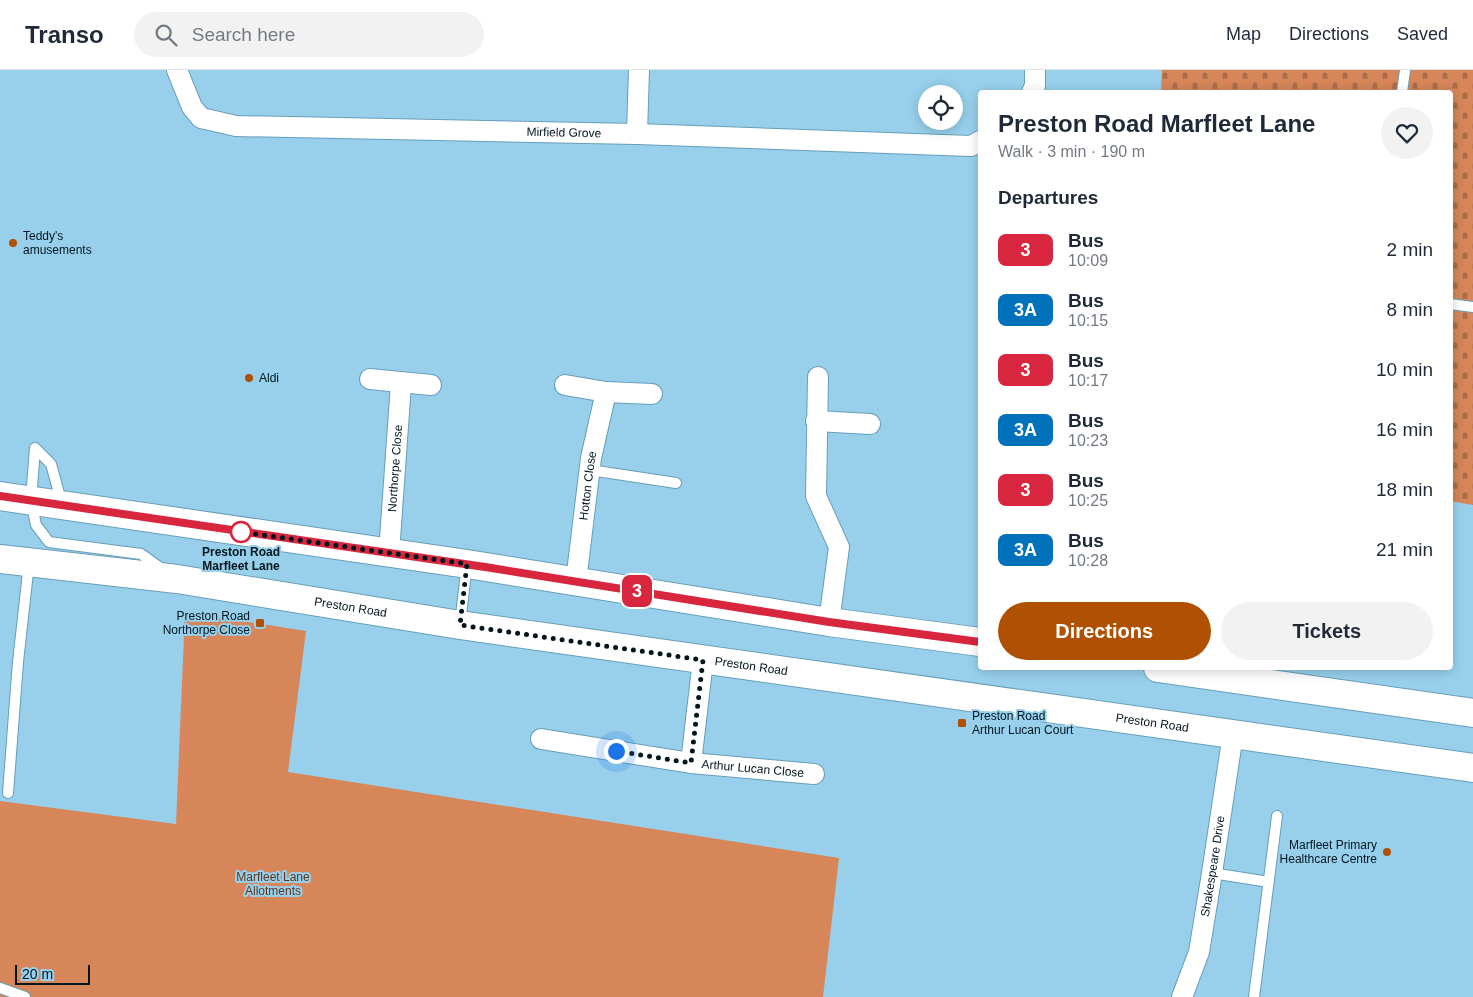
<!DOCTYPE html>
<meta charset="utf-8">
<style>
body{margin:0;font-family:Arial,sans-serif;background:#f2f2f3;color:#1f2937;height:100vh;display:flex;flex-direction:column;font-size:19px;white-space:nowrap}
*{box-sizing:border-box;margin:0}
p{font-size:16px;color:#747a83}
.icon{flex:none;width:28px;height:28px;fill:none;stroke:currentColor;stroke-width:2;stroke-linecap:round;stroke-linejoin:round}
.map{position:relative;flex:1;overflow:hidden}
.details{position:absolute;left:978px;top:20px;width:475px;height:580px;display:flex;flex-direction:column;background:#fff;border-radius:5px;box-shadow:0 2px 12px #0003}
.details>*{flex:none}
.badge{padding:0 10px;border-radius:8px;font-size:18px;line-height:32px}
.buttons{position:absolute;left:918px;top:15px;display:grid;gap:10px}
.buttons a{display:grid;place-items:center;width:45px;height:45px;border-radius:50%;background:#fff;box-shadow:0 2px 12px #0003;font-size:25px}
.scale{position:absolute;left:15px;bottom:12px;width:75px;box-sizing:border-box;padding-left:5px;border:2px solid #01161f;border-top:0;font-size:14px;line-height:18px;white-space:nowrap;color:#01161f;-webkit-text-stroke:4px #98d0ec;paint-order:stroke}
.you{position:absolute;width:25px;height:25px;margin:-12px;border:4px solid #fff;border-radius:50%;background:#1a73e8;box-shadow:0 0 0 8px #1a73e833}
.map>.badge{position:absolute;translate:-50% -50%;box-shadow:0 0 0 2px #fff}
h2{padding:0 20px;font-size:19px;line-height:45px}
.round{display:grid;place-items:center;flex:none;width:52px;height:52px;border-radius:26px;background:#f2f2f3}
.overview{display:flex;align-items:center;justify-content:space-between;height:85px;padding:0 20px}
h1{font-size:24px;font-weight:800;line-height:38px}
.action{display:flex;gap:10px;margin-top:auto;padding:10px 20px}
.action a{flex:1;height:58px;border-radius:30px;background:#b05003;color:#fff;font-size:20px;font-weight:800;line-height:58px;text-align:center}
.action a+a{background:#f2f2f3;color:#1f2937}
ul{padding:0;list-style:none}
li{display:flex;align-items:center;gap:15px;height:60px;padding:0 20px}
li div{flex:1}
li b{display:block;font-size:19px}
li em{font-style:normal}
li .badge{min-width:55px;font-weight:700;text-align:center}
header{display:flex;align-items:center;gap:30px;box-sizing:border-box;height:70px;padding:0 25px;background:#fff;border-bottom:1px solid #e0e1e3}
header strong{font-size:24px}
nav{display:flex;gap:28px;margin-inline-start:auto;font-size:18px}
.search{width:350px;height:45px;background:#f2f2f3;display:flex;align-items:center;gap:12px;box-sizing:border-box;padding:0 18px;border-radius:28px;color:#747a83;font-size:19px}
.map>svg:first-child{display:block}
</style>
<header>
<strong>Transo</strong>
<div class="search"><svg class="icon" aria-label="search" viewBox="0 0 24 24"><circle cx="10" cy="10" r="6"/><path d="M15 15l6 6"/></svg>Search here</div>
<nav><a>Map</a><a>Directions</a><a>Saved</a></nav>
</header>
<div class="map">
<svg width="1473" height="927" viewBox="0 0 1473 927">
<defs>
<pattern id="cemetery-stones" width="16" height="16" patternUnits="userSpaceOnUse" patternTransform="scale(1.25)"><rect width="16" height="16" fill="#d68659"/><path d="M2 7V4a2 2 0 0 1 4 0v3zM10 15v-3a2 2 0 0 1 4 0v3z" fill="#ab6d49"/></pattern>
</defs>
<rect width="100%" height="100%" fill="#98d0ec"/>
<path fill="url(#cemetery-stones)" d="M 1162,0 L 1473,0 L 1473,435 L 1450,431 L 1450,22 L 1161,22 Z"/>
<path fill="#d68659" d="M 185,542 L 306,561 L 288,702 L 839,788 L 823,927 L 0,927 L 0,731 L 176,754 Z"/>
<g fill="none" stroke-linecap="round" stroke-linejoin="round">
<defs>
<path id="lane" d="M 1402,22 L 1405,0
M 1450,234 L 1473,237
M 35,378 L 31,430 L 36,455 L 49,472 L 141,484 L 162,499
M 35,378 L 51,394 L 62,434
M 590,400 L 676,413
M 460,554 L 467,494
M 8,723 L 18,592 L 29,493
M 1212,803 L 1269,812
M 0,918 L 25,927
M 1254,927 L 1277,746"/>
<g id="street">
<path id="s1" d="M 177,0 L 192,37 L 201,48 L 236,56 L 637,64 L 971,76 L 980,71"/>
<path d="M 1032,22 L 1035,16 L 1035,0"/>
<path d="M 637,64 L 639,0"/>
<path d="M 818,307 L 816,426 L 839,477 L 829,552"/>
<path d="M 370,309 L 431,315"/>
<path d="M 565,315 L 606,322 L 652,324"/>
<path d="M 816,351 L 870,354"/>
<path id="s2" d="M 389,483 L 401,314"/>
<path id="s3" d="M 576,511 L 591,388 L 606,322"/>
<path id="s4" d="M 541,669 L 691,693 L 814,704"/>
<path d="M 691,693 L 703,590"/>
<path id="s5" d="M 1182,927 L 1199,882 L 1212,803 L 1233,664"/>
</g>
<g id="secondary">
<path d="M 0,426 L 467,494 L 829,552 L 980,572"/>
<path id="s6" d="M 0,489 L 177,509 L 460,555 L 1473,698"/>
<path d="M 1158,598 L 1473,643"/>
</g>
</defs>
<use href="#lane" stroke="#679eb8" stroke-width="12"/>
<use href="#street" stroke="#679eb8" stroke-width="22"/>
<use href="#secondary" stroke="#679eb8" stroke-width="30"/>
<use href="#lane" stroke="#fff" stroke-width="10"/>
<use href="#street" stroke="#fff" stroke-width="20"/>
<use href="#secondary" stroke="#fff" stroke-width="28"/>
</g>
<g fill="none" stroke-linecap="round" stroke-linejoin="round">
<defs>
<path id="line" d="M 0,426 L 485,497 L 829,552 L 980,572"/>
</defs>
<use href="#line" stroke="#fff" stroke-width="11"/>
<use href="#line" stroke="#d7263d" stroke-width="8"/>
<path stroke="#01161f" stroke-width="5" stroke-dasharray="0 9" d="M 241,462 L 235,461 L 467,494 L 460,555 L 703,590 L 691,693 L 616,681"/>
</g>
<g fill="#b05003" stroke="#98d0ec" stroke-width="2">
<circle cx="13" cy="173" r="5"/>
<circle cx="249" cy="308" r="5"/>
<rect x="255" y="548" width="10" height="10" rx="2.5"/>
<rect x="957" y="648" width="10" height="10" rx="2.5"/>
<circle cx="1387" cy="782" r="5"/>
</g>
<circle fill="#fff" stroke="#d7263d" stroke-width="2.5" cx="241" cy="462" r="10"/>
<g text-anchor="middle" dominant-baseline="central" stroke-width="4" stroke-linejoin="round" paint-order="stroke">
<g font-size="12" fill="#01161f" stroke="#98d0ec">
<text stroke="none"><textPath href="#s1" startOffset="418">Mirfield Grove</textPath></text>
<text stroke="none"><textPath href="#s2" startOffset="85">Northorpe Close</textPath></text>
<text stroke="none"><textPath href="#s3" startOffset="96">Hotton Close</textPath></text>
<text stroke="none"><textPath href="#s6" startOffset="354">Preston Road</textPath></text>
<text stroke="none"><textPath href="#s6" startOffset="759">Preston Road</textPath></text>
<text stroke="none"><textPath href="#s6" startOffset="1164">Preston Road</textPath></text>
<text stroke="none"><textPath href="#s4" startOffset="214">Arthur Lucan Close</textPath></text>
<text stroke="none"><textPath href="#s5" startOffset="135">Shakespeare Drive</textPath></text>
</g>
<g font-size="12" fill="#01161f" stroke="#98d0ec" text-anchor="start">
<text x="23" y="166">Teddy's<tspan x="23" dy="14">amusements</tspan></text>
<text x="259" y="308">Aldi</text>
<text x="250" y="546" text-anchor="end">Preston Road<tspan x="250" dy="14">Northorpe Close</tspan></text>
<text x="972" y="646">Preston Road<tspan x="972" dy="14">Arthur Lucan Court</tspan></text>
<text x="1377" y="775" text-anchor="end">Marfleet Primary<tspan x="1377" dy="14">Healthcare Centre</tspan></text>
</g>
<g font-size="12" font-weight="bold" fill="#01161f" stroke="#98d0ec">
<text x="241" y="482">Preston Road<tspan x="241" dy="14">Marfleet Lane</tspan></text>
</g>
<g font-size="12" fill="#5f351d" stroke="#98d0ec">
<text x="273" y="807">Marfleet Lane<tspan x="273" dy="14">Allotments</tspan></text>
</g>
</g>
</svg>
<div class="buttons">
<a><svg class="icon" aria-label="locate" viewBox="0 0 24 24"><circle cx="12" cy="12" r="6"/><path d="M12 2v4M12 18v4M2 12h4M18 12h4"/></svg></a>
</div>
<div class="scale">20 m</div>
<div class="you" style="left:616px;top:681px"></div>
<b class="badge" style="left:637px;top:521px;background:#d7263d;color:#fff">3</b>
<section class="details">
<div class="overview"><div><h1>Preston Road Marfleet Lane</h1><p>Walk · 3 min · 190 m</p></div><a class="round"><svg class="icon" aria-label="heart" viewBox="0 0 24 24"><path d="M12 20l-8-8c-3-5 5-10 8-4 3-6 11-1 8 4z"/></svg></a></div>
<h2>Departures</h2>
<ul>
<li><span class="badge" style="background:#d7263d;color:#fff">3</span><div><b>Bus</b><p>10:09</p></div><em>2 min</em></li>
<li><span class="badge" style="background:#0072bc;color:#fff">3A</span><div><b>Bus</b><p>10:15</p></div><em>8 min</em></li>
<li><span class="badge" style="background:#d7263d;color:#fff">3</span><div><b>Bus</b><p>10:17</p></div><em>10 min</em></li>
<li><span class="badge" style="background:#0072bc;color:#fff">3A</span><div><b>Bus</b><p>10:23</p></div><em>16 min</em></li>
<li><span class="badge" style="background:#d7263d;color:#fff">3</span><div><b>Bus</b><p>10:25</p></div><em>18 min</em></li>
<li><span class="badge" style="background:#0072bc;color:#fff">3A</span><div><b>Bus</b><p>10:28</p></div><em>21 min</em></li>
</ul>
<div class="action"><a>Directions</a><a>Tickets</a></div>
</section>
</div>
